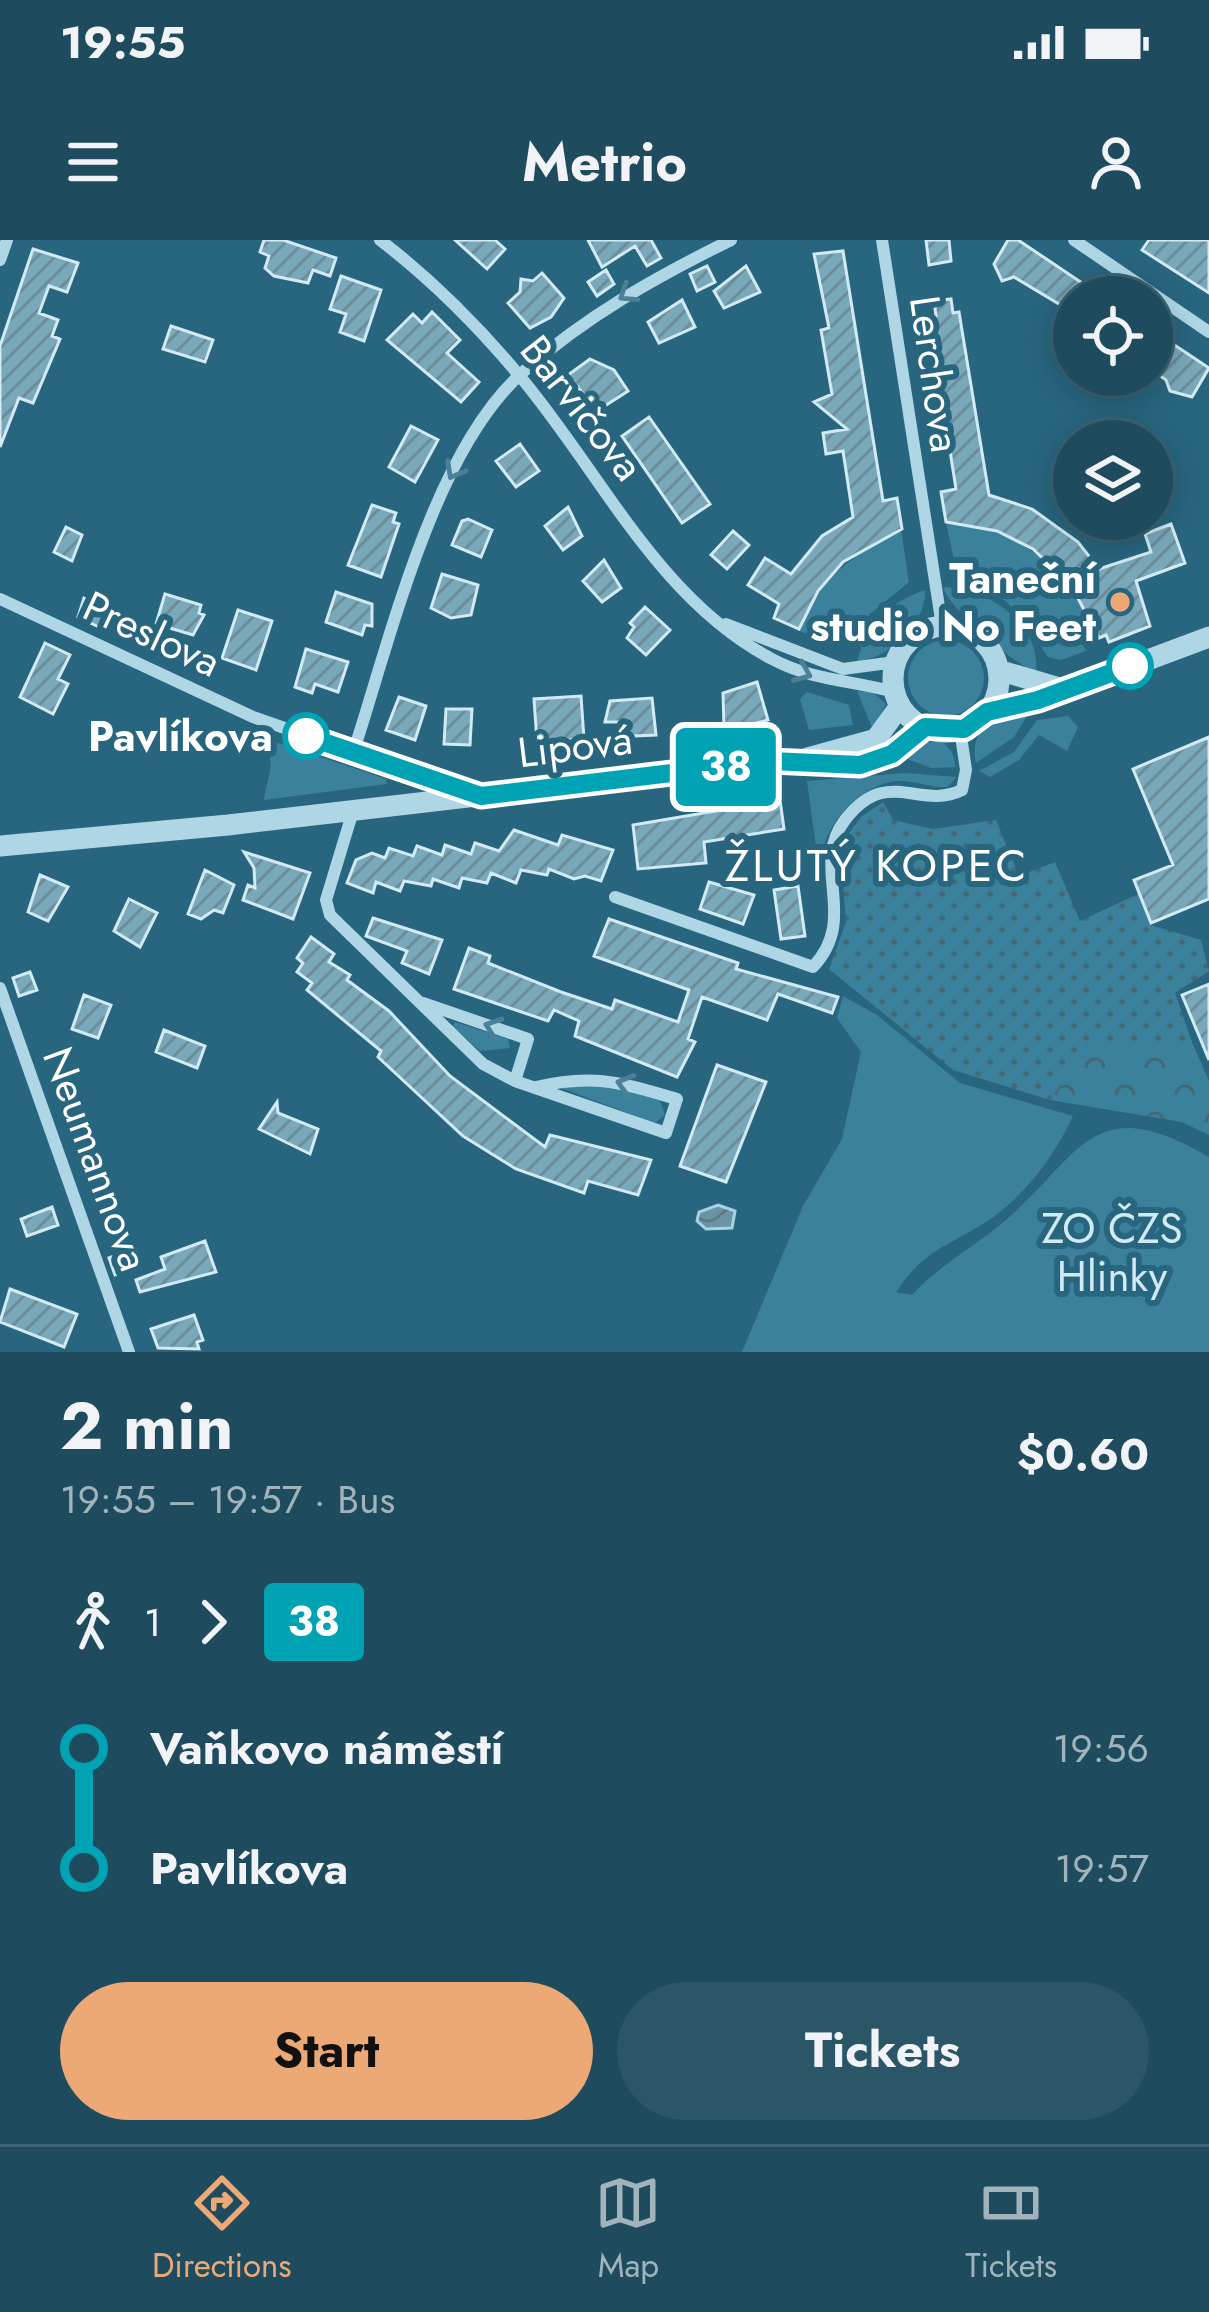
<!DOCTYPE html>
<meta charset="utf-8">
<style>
body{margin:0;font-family:Jost,sans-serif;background:#2b5667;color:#f1f3f6;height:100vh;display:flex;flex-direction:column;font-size:45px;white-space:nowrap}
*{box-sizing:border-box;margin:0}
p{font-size:39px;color:#a1b4bc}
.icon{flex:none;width:66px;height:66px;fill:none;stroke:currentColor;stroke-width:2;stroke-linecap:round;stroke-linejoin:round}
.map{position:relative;height:1112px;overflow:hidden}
.panel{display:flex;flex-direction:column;background:#1e4c5e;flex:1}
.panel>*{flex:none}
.badge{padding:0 24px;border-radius:9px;font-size:42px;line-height:78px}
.controls{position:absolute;left:1053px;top:36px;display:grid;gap:24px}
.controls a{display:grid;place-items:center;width:120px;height:120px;border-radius:50%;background:#1e4c5e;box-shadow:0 6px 30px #0003,0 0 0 3px #3c6373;font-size:60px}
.map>.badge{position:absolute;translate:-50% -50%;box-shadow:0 0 0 6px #fff}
.legs{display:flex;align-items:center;gap:18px;height:132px;padding:0 60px;font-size:39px}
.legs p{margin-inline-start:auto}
.headline{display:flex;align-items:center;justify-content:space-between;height:204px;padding:0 60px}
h1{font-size:66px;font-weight:700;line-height:90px}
.action{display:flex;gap:24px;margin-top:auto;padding:24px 60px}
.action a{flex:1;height:138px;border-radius:72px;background:#eca975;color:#111;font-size:48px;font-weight:700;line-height:138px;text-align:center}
.action a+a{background:#2b5667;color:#f1f3f6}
ul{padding:0 60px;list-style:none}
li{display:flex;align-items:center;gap:42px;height:120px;font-size:45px}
li i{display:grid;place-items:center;width:18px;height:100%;margin:0 15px;background:currentColor}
li i::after{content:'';width:30px;height:30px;margin:-15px;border:9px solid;border-radius:50%;background:#1e4c5e}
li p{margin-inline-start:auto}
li:first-child i{background:linear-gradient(#0000 50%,currentColor 0)}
li:last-child i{background:linear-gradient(currentColor 50%,#0000 0)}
.status{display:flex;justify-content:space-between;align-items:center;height:84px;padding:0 60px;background:#1e4c5e;direction:ltr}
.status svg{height:33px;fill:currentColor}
header{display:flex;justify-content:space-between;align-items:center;height:156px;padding:0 60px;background:#1e4c5e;font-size:54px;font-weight:700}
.dock{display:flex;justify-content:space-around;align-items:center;height:168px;border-top:3px solid #3c6373;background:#1e4c5e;font-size:33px;color:#a1b4bc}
.dock a{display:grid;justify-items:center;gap:6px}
.dock .on{color:#eca975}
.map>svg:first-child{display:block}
</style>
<div class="status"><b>19:55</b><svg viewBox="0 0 49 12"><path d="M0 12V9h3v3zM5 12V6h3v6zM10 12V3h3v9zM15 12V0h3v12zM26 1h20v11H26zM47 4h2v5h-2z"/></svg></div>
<header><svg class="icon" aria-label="menu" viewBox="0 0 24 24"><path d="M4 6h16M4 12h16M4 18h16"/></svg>Metrio<svg class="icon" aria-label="person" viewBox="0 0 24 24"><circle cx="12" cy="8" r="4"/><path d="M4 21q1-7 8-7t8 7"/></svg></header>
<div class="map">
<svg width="1209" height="1112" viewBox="0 0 1209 1112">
<defs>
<pattern id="forest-crowns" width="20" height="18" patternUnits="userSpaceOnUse" patternTransform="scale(3)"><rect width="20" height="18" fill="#3c819b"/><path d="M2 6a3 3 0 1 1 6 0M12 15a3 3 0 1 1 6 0" fill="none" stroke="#436977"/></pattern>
<pattern id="park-dots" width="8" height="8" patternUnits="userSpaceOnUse" patternTransform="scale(3)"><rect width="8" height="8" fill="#3c819b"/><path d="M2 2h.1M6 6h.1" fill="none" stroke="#436977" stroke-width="1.8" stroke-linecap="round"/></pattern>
<pattern id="water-waves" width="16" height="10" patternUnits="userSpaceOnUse" patternTransform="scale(3)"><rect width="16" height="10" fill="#6a94a5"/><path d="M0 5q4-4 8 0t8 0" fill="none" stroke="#607b86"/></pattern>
<pattern id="building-hatch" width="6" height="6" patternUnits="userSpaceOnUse" patternTransform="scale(3)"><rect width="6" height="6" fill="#78a8ba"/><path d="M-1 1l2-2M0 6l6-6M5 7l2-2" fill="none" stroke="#6b8c99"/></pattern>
</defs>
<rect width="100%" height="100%" fill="#28657e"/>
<path fill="#3c819b" d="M 946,282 C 1014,286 1062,324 1092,384 L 1078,390 L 1086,411 L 1061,420 L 1048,417 C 1021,380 1009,348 958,339 Z
M 901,290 L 909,342 L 869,375 L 852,402 L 837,404 L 799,391 C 819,337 852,316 901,290 Z
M 943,347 C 987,347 1041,384 1036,432 C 1015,425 948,368 943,347 Z
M 925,350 C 927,384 888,418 857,422 C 866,385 889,362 925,350 Z
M908 438a38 38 0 1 1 76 0a38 38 0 1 1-76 0Z
M 857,451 L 872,452 L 886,464 L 873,490 Z
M 807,452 L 849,465 L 853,485 L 809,490 L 800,459 Z
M 1029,473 L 1014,497 L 976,523 C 967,486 1001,477 1029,473 Z
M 1068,476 L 1078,487 L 1067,511 L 1039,495 L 1019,520 L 990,537 L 979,531 L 1014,512 L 1037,480 Z
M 258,496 L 386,539 L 387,544 L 264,560 C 267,532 280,523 258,496 Z
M 941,500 L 952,512 L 956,527 L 931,528 L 902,517 L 918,504 Z
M 905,533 L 957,537 L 947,547 C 930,548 914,540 897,541 C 863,544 828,580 822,613 L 817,614 L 807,541 Z
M 843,756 L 877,775 L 960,843 L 1073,876 C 1054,917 1023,959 983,984 C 942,1009 925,1010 896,1052 L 912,1055 C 940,1024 976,1006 1007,979 C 1082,913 1093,849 1209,917 L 1209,1112 L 742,1112 L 803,966 L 842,899 L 861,812 L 837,778 Z
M 455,782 L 508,799 L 510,808 L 480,811 L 452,786 Z
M 591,841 L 659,858 L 665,875 L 655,883 L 558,847 Z"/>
<path fill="url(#forest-crowns)" d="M 1163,800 L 1192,802 L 1209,841 L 1209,895 L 1182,882 L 1050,860 L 1089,803 Z"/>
<path fill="url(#park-dots)" d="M 883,562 L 893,580 L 933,589 L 996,580 L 1019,636 L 1055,622 L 1080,681 L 1138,654 L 1150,685 L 1201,700 L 1209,731 L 1175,753 L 1192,802 L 1089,803 L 1050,860 L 953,830 L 829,729 L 846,682 L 840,605 L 861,577 Z"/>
<path fill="url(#water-waves)" stroke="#a3d4e5" stroke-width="3" d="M 718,965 L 735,971 L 732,988 L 706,989 L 697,981 L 699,972 Z"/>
<path fill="url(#building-hatch)" stroke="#d1eaf4" stroke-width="3" d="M 264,0 L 283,0 L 336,18 L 330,36 L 313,30 L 308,43 L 274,36 L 265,28 L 269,16 L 260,12 Z
M 455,0 L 495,0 L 505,9 L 487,29 Z
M 588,0 L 651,0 L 661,18 L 647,26 L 635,6 L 602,27 Z
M 926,0 L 949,0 L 951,21 L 929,25 Z
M 1008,0 L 1018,0 L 1103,57 L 1074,57 L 1074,73 L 1014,37 L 1002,41 L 994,24 Z
M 1149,0 L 1209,0 L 1209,53 L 1142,10 Z
M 33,9 L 78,23 L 67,52 L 49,46 L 39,73 L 58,80 L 52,96 L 60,99 L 33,163 L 19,158 L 0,207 L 0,106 Z
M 843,11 L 883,261 L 897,258 L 902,289 L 843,322 L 818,351 L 799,389 L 774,378 L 779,364 L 748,345 L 765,318 L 791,334 L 822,296 L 853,277 L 843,211 L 826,214 L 823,193 L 847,189 L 814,162 L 832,154 L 821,90 L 829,88 L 814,14 Z
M 707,26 L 715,42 L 697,51 L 690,34 Z
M 746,26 L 760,52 L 724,68 L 714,51 Z
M 606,30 L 614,44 L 597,56 L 588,42 Z
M 542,33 L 564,58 L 551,77 L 530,88 L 508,63 L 520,52 L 521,39 L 533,41 Z
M 341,36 L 381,50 L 364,101 L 340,92 L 346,74 L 330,69 Z
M 951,59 L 953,73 L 959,72 L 989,255 L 1032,269 L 1078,302 L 1099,329 L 1151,312 L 1145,294 L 1171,284 L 1185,323 L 1136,341 L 1150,386 L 1109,402 L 1106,395 L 1099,398 L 1072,347 L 1033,309 L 997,291 L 946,282 L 941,252 L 956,249 L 929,77 L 936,76 L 934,61 Z
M 682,60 L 695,87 L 659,103 L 648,82 Z
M 432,72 L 460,100 L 447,113 L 479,142 L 461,162 L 387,100 L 413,74 L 422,83 Z
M 171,86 L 213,100 L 205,122 L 163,109 Z
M 1152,90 L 1209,128 L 1192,157 L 1170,151 L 1166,140 L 1152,130 Z
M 590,119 L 614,130 L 628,151 L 597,171 L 568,135 Z
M 649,177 L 710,264 L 682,283 L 622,196 Z
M 411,186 L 438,200 L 415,242 L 389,227 Z
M 520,204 L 539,231 L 516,247 L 496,221 Z
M 372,265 L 396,273 L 393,282 L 399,284 L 381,337 L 348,325 Z
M 568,267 L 582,296 L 563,310 L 545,286 Z
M 468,279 L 492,290 L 481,317 L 452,305 L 462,281 Z
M 66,287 L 82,295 L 72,321 L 54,312 Z
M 733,291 L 749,305 L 727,329 L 711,315 Z
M 604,320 L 621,348 L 602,362 L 583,341 Z
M 442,334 L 478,345 L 471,375 L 451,378 L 431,368 Z
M 336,352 L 372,364 L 372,386 L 365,385 L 362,395 L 326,382 Z
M 165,354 L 201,365 L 199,373 L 204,375 L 193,395 L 156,384 Z
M 84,358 L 109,370 L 103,389 L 78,377 Z
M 645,367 L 670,390 L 646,415 L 627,398 L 634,387 L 630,383 Z
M 238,370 L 272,381 L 256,430 L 222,418 Z
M 45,403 L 70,415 L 58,439 L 68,444 L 53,474 L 20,457 Z
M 306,409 L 348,422 L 338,452 L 315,444 L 312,453 L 295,447 Z
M 757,442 L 768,480 L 745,486 L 738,495 L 724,489 L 723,453 Z
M 581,456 L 584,499 L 537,502 L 534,459 Z
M 399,457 L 426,466 L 415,500 L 386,490 Z
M 652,458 L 656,495 L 634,496 L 627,503 L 619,495 L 618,482 L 605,482 L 610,461 Z
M 446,469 L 472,469 L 470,505 L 444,504 Z
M 1209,497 L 1209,659 L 1151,683 L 1134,640 L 1173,625 L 1133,529 Z
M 780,560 L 784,589 L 704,602 L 706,623 L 638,629 L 633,585 Z
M 514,590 L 558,605 L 562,595 L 613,610 L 601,641 L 585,636 L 574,639 L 549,629 L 547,635 L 521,630 L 516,643 L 491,633 L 487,643 L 462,638 L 459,648 L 433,639 L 431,646 L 404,641 L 400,651 L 376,642 L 373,653 L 347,643 L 356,620 L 372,613 L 385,618 L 389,608 L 413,616 L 417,606 L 442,615 L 445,605 L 471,614 L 475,603 L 499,611 Z
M 244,612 L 310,633 L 293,679 L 243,660 L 248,645 L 255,648 L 254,628 Z
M 205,630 L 234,645 L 223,673 L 214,670 L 201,679 L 188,674 Z
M 40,635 L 68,647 L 48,681 L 28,672 Z
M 709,642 L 754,655 L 743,684 L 700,669 Z
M 798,646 L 805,696 L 781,699 L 774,650 Z
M 129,659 L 157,673 L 140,707 L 114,691 Z
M 373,678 L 442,700 L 429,734 L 402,723 L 407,711 L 366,696 Z
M 609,679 L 738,723 L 736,729 L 838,757 L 832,773 L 778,754 L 767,780 L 702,757 L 688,799 L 695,802 L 677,837 L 575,796 L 579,781 L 554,770 L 548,781 L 454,749 L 469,708 L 490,716 L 488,723 L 561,752 L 612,769 L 615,760 L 678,782 L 689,750 L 594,716 Z
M 311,697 L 334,714 L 329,722 L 350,735 L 347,740 L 389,771 L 450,836 L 545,907 L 550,895 L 651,920 L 638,955 L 588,941 L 584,953 L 516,929 L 463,896 L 378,817 L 381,811 L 307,750 L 312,743 L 297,732 L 303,723 L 297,718 Z
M 30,732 L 37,750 L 19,756 L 13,738 Z
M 1209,744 L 1209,820 L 1182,755 Z
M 84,755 L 111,765 L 98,798 L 72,789 Z
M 164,790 L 205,806 L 197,828 L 156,812 Z
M 717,825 L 766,842 L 726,942 L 680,926 Z
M 277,862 L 278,873 L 318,889 L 310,914 L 259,889 Z
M 52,967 L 58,985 L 27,996 L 21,979 Z
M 205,1001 L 216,1032 L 140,1052 L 136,1040 L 165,1029 L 161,1017 Z
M 125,1012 L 131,1030 L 115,1035 L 109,1018 Z
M 10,1049 L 77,1074 L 64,1107 L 0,1082 Z
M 194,1075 L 203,1100 L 197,1102 L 199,1109 L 158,1108 L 151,1089 Z"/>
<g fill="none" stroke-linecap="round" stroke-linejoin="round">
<path stroke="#aed6e5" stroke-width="12" d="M 380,0 C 431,39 477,85 518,134 C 599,229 657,359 772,419 C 813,441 851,440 894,452
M 882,0 L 942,386
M 1074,0 L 1209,92
M 0,20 L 7,0
M 0,359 L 253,477 L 468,552
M 726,384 L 843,429 L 895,422
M 353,513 C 390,401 433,211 523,132 C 586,76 656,37 731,0
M 353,571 L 326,660 L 330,675 L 483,824 L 515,841 L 666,893 L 677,859 C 621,843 594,833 536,847
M 615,657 L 813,727 C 860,677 809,627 845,580 C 887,525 919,571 962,550 L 966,530 L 960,489
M 0,748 L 129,1112
M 423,763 L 528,799 L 515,841"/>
<path stroke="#aed6e5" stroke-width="21" d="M893 439a53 53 0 1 1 106 0a53 53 0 1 1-106 0Z
M 998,430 L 1063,449
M 987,472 L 1038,461 L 1209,397
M 807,518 L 876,499 L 900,466
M 0,606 L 228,585 L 771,522 C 847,517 858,541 925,487"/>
</g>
<defs><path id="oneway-chevron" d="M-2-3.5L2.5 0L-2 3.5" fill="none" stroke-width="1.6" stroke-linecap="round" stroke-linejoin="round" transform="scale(3)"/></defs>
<g stroke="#4a8198">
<use href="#oneway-chevron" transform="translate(627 54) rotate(147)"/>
<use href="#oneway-chevron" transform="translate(454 231) rotate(119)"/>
<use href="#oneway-chevron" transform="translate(803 433) rotate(23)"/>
<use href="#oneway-chevron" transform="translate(493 787) rotate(-161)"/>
<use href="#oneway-chevron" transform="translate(625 844) rotate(-164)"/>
</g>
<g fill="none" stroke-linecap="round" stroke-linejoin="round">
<defs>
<path id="line-1" d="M 306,496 L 481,556 L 771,521 L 860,525 L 892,514 L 925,487 L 964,489 L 987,472 L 1038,460 L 1130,426"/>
</defs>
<use href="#line-1" stroke="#fff" stroke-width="27"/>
<use href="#line-1" stroke="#00a3b4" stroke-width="18"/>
</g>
<circle fill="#eca975" stroke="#28657e" stroke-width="4.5" cx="1120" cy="362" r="12"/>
<g fill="#fff" stroke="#00a3b4" stroke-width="6">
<circle cx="1130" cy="426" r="21"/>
<circle cx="306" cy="496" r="21"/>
</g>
<g text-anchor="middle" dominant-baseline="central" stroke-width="12" stroke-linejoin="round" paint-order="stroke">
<g font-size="42" fill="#fff" stroke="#28657e">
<text transform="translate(935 134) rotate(82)">Lerchova</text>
<text transform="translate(582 168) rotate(52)">Barvičova</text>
<text transform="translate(152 394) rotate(25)">Preslova</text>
<text transform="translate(575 506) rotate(-7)">Lipová</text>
<text transform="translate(96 919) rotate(70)">Neumannova</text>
</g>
<g font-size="42" font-weight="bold" fill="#fff" stroke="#28657e" text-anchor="end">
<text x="1096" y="338">Taneční<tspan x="1096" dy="48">studio No Feet</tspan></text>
</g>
<g font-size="42" font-weight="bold" fill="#fff" stroke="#28657e" text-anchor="end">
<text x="273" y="496">Pavlíkova</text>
</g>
<g font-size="42" fill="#d1eaf4" stroke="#28657e">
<text x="1112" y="988">ZO ČZS<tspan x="1112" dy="48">Hlinky</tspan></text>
</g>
<g font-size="45" letter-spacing="3" fill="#fff" stroke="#28657e">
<text x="877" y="625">ŽLUTÝ KOPEC</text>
</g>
</g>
</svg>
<div class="controls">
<a><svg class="icon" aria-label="locate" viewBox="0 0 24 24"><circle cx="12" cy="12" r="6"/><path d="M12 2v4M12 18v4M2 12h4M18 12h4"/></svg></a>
<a><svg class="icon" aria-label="layers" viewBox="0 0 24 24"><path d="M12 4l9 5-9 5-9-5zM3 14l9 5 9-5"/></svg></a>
</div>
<b class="badge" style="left:726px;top:527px;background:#00a3b4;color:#fff">38</b>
</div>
<section class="panel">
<div class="headline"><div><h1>2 min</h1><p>19:55 – 19:57 · Bus</p></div><b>$0.60</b></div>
<div class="legs"><svg class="icon" aria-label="walk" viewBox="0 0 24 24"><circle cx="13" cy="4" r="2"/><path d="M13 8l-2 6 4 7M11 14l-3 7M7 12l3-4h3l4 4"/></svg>1<svg class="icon" aria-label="forward" viewBox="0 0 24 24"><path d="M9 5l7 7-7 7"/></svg><b class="badge" style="background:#00a3b4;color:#fff">38</b></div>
<ul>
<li><i style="color:#00a3b4"></i><b>Vaňkovo náměstí</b><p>19:56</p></li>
<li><i style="color:#00a3b4"></i><b>Pavlíkova</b><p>19:57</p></li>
</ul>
<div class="action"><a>Start</a><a>Tickets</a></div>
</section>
<nav class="dock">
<a class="on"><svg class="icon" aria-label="directions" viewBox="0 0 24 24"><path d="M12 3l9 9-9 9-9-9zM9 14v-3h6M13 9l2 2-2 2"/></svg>Directions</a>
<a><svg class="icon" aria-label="map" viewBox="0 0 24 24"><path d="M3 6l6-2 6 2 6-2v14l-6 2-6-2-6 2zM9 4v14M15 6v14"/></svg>Map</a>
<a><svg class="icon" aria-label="tickets" viewBox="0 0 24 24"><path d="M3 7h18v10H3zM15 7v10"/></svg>Tickets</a>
</nav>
